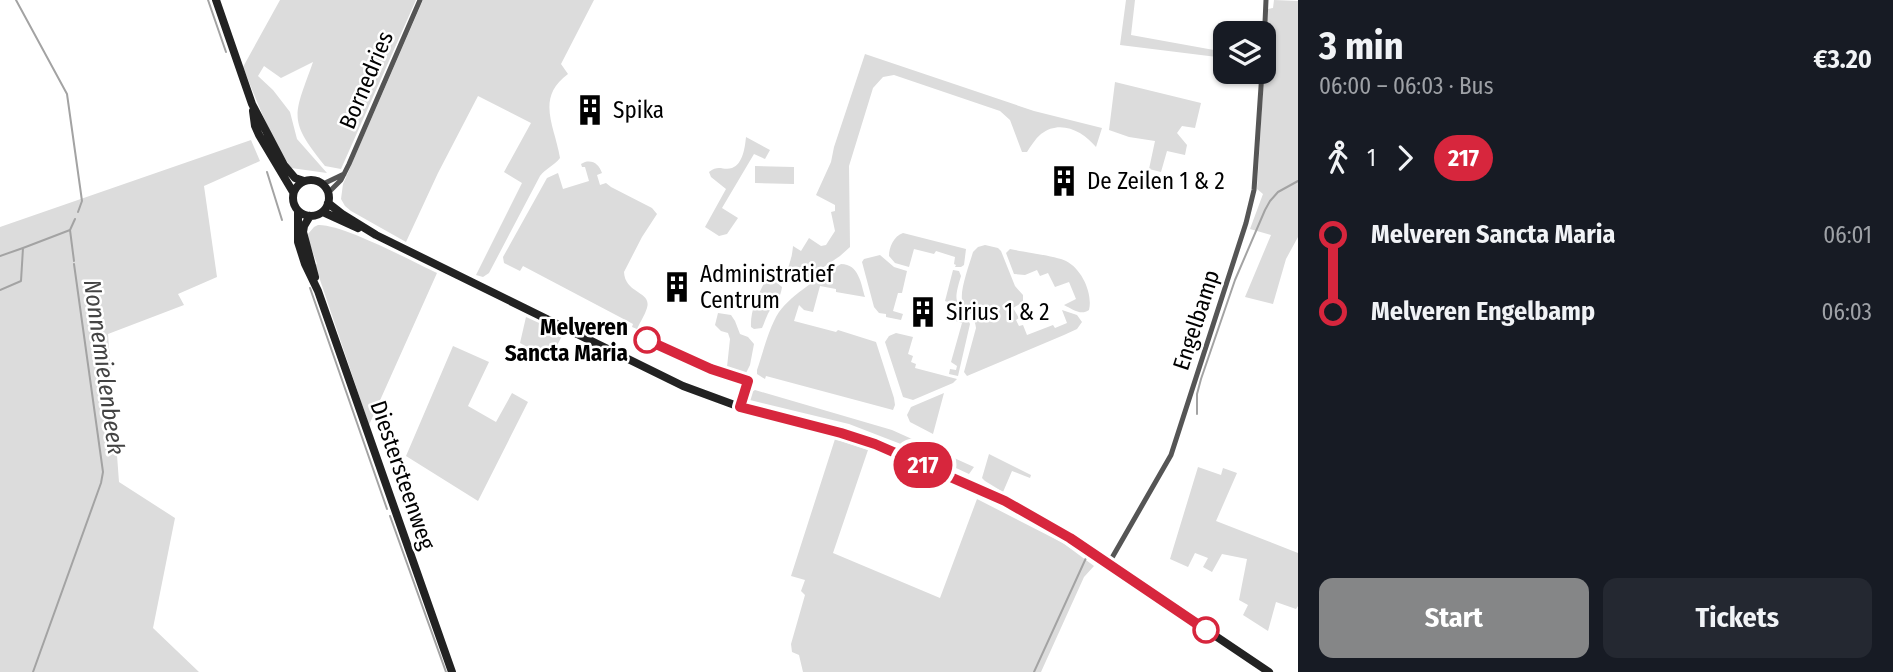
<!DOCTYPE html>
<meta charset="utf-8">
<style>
body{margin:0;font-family:"Fira Sans Condensed",sans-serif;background:#242831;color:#f1f3f6;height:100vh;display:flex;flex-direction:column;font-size:26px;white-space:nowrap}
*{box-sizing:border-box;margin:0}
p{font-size:23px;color:#9ea1a6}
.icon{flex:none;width:38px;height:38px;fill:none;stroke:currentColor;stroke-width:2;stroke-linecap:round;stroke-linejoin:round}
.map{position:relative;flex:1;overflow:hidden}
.sheet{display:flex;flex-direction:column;background:#171b24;width:595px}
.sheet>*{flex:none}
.badge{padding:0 14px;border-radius:23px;font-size:24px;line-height:46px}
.buttons{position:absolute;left:1213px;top:21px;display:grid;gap:14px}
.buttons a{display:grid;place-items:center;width:63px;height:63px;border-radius:14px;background:#171b24;box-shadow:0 2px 5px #0004;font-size:35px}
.map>.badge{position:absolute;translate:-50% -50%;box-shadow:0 0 0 4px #fff}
.legs{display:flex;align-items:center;gap:10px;height:77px;padding:0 21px;font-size:23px}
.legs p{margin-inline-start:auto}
.head{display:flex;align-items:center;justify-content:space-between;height:119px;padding:0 21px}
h1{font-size:38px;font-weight:700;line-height:52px}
.button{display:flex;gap:14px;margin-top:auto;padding:14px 21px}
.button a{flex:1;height:80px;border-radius:14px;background:#858687;color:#fff;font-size:28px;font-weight:700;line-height:80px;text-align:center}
.button a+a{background:#242831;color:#f1f3f6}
ul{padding:0 21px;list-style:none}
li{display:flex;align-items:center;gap:24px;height:77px;font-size:26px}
li i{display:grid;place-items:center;width:10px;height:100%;margin:0 9px;background:currentColor}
li i::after{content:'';width:18px;height:18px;margin:-9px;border:5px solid;border-radius:50%;background:#171b24}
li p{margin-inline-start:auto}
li:first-child i{background:linear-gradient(#0000 50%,currentColor 0)}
li:last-child i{background:linear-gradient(currentColor 50%,#0000 0)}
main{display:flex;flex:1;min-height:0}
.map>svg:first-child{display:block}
</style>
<main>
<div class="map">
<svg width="1298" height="672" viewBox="0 0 1298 672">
<rect width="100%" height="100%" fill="#fff"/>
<path fill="#dcdcdc" d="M 280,0 L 416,0 L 341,169 L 325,166 C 287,119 294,116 313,62 L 281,78 L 264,66 L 258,76 L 273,90 L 290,112 L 297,139 L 327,173 L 291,168 C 270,136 257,102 243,67 Z
M 423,0 L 594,0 L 561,64 L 568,74 C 535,98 555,126 560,158 C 554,166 546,168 540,176 L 489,273 L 483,277 L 476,275 L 522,183 L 504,172 L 531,123 L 478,96 L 438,173 L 406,242 L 351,211 L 345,206 L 341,199 L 343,184 Z
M 1126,0 L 1135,0 L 1131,35 L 1225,52 L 1225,58 L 1120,45 Z
M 1274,0 L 1298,1 L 1298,237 L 1286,259 L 1273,304 L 1245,297 L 1271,235 L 1250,229 L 1263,194 L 1257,189 L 1268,9 L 1273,8 Z
M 865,54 L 1034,111 L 1102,128 L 1096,147 C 1083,131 1060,119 1041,134 C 1035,139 1031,146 1027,152 L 1022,152 L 1010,120 L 1000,111 L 894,75 L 883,77 L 873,88 L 849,166 L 850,247 L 840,256 L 800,283 C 779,286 789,268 791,258 C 792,256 793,247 793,246 L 801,251 L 809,238 L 821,246 L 826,245 L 835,231 L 831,212 L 835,211 L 835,205 L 816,195 L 831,162 L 834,147 Z
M 1115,82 L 1201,103 L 1195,128 L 1182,126 L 1177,133 L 1187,145 L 1185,155 L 1167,151 L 1161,172 L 1149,169 L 1155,141 L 1129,137 L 1109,130 Z
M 746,137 L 770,150 L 765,159 L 754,154 L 722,208 L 738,218 L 727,234 L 719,236 L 705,227 L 726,189 L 711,177 L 709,172 C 719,164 723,171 732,168 C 743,164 745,147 746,137 Z
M 251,140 L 260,161 L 204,186 L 217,277 L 178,294 L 184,305 L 108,334 L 119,482 L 175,518 L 153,628 L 199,672 L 0,672 L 0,227 Z
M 585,162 C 594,160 599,165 602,173 L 597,175 L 600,185 L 606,183 L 611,187 L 652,208 L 657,214 L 642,237 L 624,272 C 625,294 652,291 647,308 C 645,315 640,322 637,329 L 632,327 L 633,324 L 523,266 L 520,271 L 504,263 L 503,257 L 547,178 L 558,173 L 563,189 L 589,181 L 585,167 L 582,167 L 581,164 Z
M 755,166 L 794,167 L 794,184 L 755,183 Z
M 318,225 C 343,224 411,261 437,273 L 369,425 L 315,265 L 317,264 L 309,242 L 308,234 L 314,227 Z
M 903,233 L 966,249 L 964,265 L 961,267 L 955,267 L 956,265 L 954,264 L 955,257 L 936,251 L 934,254 L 914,249 L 909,267 L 895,263 L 889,256 C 889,247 894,236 903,233 Z
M 985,245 L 998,248 L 1001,251 L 1015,286 L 1023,295 L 1023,302 L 1013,308 L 1019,318 L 1016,320 L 1019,326 L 1023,325 L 1027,335 L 1053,325 L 1055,328 L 1067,323 L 1062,310 L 1077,315 L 1082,322 L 1077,329 L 1064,335 L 967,376 L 964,372 L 976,328 C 975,317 969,312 963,303 C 958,294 970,263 973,252 L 978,247 Z
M 1010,249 C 1023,252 1056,256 1066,261 C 1082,269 1093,294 1089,310 C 1081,316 1072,309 1064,305 L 1076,299 L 1069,282 L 1055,287 L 1048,273 L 1040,276 L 1037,270 L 1025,275 L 1014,274 L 1006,253 Z
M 880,255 L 894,267 L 907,271 L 902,293 L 898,293 L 893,311 L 903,314 L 901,320 L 886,317 L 886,314 L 879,313 L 874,307 L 862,262 L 864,259 Z
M 841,264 C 859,264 861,284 865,297 L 836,292 L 836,289 L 820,286 L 813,312 L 804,310 L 799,305 L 794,321 L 836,332 L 838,330 L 876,342 L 894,398 L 895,405 L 893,410 L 766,376 L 765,379 L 757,374 L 757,370 C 763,353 769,327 779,312 C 792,294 822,276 841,264 Z
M 953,270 L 959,271 L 961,276 C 951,309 959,297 970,324 L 958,376 L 949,374 L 950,369 L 956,370 L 957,366 L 951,362 L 962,323 L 947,318 L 951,303 L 945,301 Z
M 768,275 L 782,287 C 780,302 772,304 767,316 C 765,320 764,324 762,328 L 754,329 L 751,327 C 750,308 760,292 768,275 Z
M 718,313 L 731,315 L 735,321 L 740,334 L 748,337 L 754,344 L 750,365 L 746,373 L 741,375 L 732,372 L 727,367 L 730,339 L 728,333 L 721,331 L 715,325 Z
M 526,317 L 563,334 L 550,359 L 520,343 Z
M 896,333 L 913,337 L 908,354 L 913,356 L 911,362 L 916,364 L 915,368 L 957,379 L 953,383 L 913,400 L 903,397 L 885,342 L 889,336 Z
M 453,346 L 489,362 L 468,406 L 496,422 L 512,393 L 528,402 L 478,501 L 406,456 Z
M 755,390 L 892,430 L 974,467 L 969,474 L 919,451 L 849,424 L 750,400 L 748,396 L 750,393 Z
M 944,393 L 933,434 L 910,422 L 907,415 L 911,407 Z
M 835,439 L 868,450 L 833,553 L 940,598 L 977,499 L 1063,543 L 1094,566 L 1084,577 L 1041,672 L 803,672 L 799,655 L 792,652 L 791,644 L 805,595 L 801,591 L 805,580 L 791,576 Z
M 989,454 L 1031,475 L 1030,478 L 1012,471 L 1003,492 L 985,481 L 982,478 Z
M 1198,467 L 1221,475 L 1223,468 L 1237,473 L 1216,521 L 1298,553 L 1298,606 L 1296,609 L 1276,602 L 1268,631 L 1243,615 L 1248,605 L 1239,600 L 1247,559 L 1222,554 L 1212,572 L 1203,567 L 1208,558 L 1195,553 L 1188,567 L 1170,559 Z"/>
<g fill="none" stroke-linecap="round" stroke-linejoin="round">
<path stroke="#a3a3a3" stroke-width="2" d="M 16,0 L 67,94 L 82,201 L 78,212
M 208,0 L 226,52
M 267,172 L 282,220
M 70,230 L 75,219
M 23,248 L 70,230 L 74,261
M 0,256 L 23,248 L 21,281 L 0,290
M 310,288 L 387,509
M 1197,414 L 1197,394 L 1201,379 L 1235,280 L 1265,210 L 1270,201 L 1278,192 L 1298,181
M 390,516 L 446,672
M 33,672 L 101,483 L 103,472 L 74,264
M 1034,672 L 1086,558"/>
<path stroke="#555" stroke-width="5" d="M 1264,45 L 1266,0
M 323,184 L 344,174
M 328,193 L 341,180 L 349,164 L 420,0
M 1109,563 L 1171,455 L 1246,223 L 1254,190 L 1262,72"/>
<path stroke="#222" stroke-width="8" d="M 216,0 L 252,104 L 284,165 L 295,178 L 304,181
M 253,111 L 255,126 L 259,135 L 293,192
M293 198a18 18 0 1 1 36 0a18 18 0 1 1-36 0Z
M 328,203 L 342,214 L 376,235 L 683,386 L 740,407 L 841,433 L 875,444 L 1005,501 L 1070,538 L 1269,672
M 298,211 L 298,242 L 305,264 L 318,291 L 452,672
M 323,212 L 358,228
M 310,216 L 304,226 L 303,232 L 315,277"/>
</g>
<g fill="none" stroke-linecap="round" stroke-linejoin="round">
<defs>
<path id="line-1" d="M 647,340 L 711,369 L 748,381 L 740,407 L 841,433 L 875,444 L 1005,501 L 1070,538 L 1206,630"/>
</defs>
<use href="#line-1" stroke="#fff" stroke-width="16"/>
<use href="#line-1" stroke="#d7263d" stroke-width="10"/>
</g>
<defs>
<symbol id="building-bare" viewBox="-9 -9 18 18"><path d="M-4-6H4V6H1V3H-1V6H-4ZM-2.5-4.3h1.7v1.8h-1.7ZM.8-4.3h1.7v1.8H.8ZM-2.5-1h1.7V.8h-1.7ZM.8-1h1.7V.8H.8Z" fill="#000" stroke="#fff" stroke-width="2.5" paint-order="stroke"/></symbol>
</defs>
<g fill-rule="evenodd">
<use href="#building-bare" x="568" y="88" width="44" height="44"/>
<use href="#building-bare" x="1042" y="159" width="44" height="44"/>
<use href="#building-bare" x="655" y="265" width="44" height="44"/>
<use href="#building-bare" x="901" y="290" width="44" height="44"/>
</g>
<g fill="#fff" stroke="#d7263d" stroke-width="3.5">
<circle cx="647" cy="340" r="12"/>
<circle cx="1206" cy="630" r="12"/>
</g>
<g text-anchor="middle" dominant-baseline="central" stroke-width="5" stroke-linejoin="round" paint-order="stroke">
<g font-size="23" fill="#000" stroke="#fff">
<text transform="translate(366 80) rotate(-67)">Bornedries</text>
<text transform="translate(1196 320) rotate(-72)">Engelbamp</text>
<text transform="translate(403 475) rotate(71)">Diestersteenweg</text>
</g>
<g font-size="23" fill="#000" stroke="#fff" text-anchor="start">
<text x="613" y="110">Spika</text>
<text x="1087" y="181">De Zeilen 1 &amp; 2</text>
<text x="700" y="274">Administratief<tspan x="700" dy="26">Centrum</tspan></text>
<text x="946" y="312">Sirius 1 &amp; 2</text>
</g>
<g font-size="23" font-weight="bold" fill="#000" stroke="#fff" text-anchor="end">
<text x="628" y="327">Melveren<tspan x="628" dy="26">Sancta Maria</tspan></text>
</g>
<g font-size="24" font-style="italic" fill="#444" stroke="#fff">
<text transform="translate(104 367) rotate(82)">Nonnemielenbeek</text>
</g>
</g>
</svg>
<div class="buttons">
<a><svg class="icon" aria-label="layers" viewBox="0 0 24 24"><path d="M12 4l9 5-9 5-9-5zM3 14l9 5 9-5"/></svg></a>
</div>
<b class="badge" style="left:923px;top:465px;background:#d7263d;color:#fff">217</b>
</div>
<section class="sheet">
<div class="head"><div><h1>3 min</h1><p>06:00 – 06:03 · Bus</p></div><b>€3.20</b></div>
<div class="legs"><svg class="icon" aria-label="walk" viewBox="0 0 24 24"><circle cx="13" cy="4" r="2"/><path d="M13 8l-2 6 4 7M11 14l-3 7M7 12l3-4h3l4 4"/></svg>1<svg class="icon" aria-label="forward" viewBox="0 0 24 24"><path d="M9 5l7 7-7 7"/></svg><b class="badge" style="background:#d7263d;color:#fff">217</b></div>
<ul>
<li><i style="color:#d7263d"></i><b>Melveren Sancta Maria</b><p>06:01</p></li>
<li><i style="color:#d7263d"></i><b>Melveren Engelbamp</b><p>06:03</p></li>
</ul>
<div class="button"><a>Start</a><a>Tickets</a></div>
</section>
</main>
